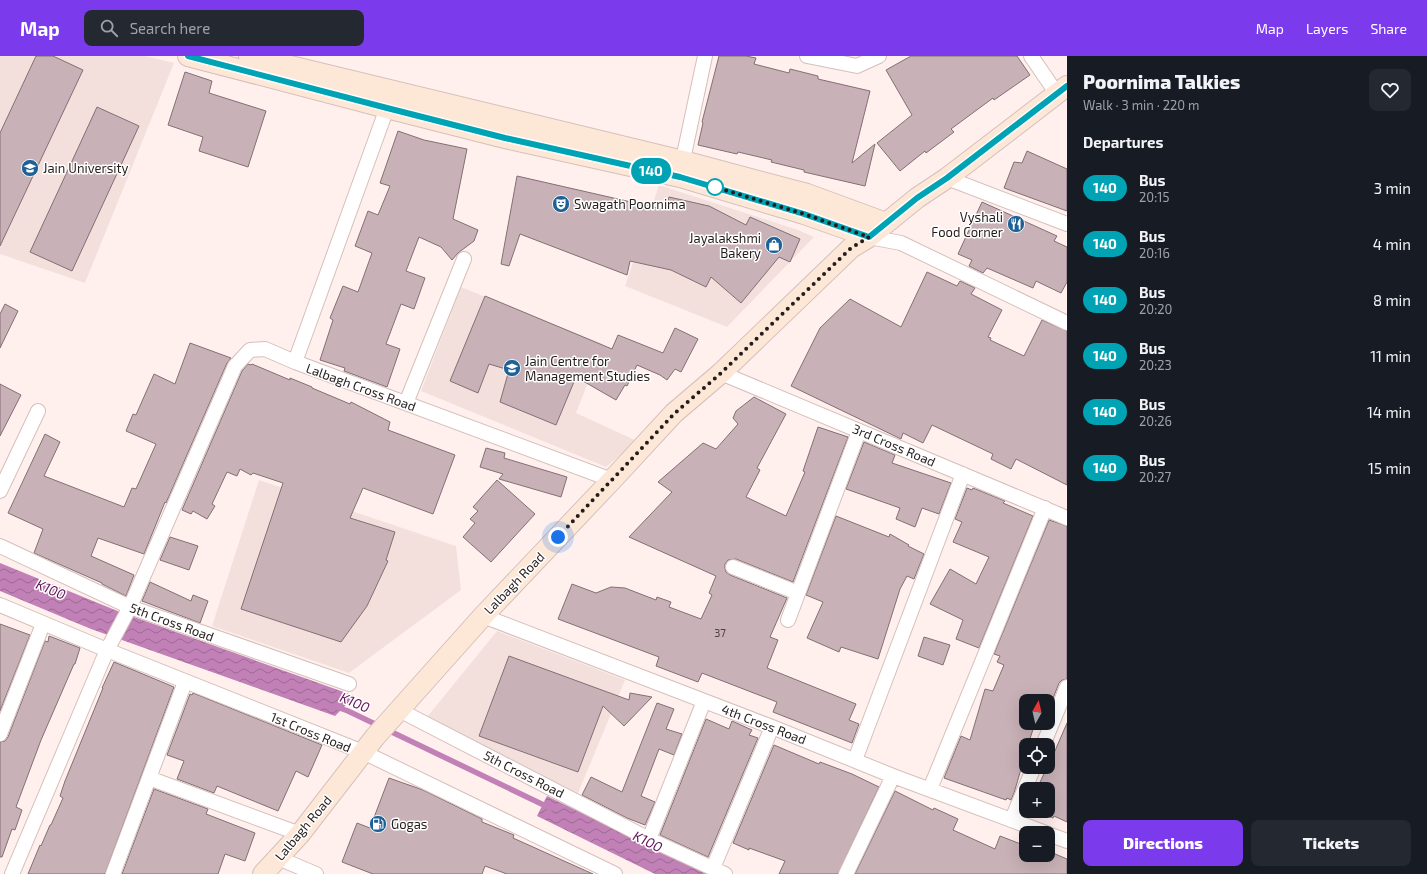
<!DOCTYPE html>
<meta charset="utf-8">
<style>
body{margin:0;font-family:"Exo 2",sans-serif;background:#242831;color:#f1f3f6;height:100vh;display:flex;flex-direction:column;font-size:15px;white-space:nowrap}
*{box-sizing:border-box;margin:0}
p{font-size:13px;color:#9ea1a6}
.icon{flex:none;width:22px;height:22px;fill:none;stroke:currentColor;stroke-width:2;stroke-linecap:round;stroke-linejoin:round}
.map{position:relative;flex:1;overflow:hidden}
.details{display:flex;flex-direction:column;background:#171b24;width:360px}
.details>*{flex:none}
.badge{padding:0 8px;border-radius:13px;font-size:14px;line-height:26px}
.needle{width:26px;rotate:8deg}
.controls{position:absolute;left:1019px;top:638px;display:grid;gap:8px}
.controls a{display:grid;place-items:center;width:36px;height:36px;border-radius:8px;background:#171b24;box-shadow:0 4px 16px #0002;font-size:20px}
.you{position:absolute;width:20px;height:20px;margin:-10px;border:3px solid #fff;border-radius:50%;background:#1a73e8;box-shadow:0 0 0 6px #1a73e833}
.map>.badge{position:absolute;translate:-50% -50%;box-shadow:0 0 0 2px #fff}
h2{padding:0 16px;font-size:15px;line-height:36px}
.round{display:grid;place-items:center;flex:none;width:42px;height:42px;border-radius:8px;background:#242831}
.head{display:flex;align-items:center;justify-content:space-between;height:68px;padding:0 16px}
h1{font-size:19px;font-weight:800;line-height:30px}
.action{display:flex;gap:8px;margin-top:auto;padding:8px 16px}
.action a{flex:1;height:46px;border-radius:8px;background:#7c3aed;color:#fff;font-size:16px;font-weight:800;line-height:46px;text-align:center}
.action a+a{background:#242831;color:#f1f3f6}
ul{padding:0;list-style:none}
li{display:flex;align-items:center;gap:12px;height:56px;padding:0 16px}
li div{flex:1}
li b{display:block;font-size:15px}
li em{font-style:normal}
li .badge{min-width:44px;font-weight:700;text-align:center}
header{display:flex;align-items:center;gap:24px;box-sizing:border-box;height:56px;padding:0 20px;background:#7c3aed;color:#fff}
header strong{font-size:19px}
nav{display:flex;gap:22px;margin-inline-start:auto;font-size:14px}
.search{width:280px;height:36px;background:#242831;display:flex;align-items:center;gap:10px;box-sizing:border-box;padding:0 14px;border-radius:8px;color:#9ea1a6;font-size:15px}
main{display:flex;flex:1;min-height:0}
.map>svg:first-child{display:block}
</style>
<header>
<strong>Map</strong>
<div class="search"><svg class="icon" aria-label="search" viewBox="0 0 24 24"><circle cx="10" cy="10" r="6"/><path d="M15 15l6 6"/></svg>Search here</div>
<nav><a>Map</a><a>Layers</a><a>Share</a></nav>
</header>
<main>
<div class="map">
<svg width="1067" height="818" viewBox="0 0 1067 818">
<defs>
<pattern id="water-waves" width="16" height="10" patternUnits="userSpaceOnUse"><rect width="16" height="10" fill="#c181b6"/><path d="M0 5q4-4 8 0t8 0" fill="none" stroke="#9d6993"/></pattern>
</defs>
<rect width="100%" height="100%" fill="#fff0ee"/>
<path fill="#f3e0dc" d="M 0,0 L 145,0 L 174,7 L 85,227 L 0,198 Z
M 659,129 L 798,174 L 814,181 L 727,271 L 625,230 Z
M 461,231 L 603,288 L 576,357 L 637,385 L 606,411 L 421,335 Z
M 259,424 L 456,490 L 461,534 L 349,617 L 212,570 Z
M 497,575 L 625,624 L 576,742 L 427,661 Z"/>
<path fill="url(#water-waves)" d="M 0,507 L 120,556 L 355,640 L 335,660 L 91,573 L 0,535 Z
M 547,740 L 707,818 L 655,818 L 537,760 Z"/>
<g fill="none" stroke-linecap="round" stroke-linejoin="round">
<path stroke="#c181b6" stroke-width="5.5" d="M 337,651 L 348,655 L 550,752"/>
</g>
<path fill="#c8b1b7" stroke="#836f74" d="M 36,0 L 53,0 L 83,14 L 0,190 L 0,77 Z
M 719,0 L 746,0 L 756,2 L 754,8 L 789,17 L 790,13 L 818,20 L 818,23 L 870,35 L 852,107 L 875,88 L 865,130 L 804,116 L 804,114 L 771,106 L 772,104 L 738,96 L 737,98 L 698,89 L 703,67 L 702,66 Z
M 911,0 L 1017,0 L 1030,19 L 994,44 L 993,42 L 951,73 L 954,76 L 926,97 L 925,95 L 900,115 L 877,87 L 912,59 L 886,14 Z
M 185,16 L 212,25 L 209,37 L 266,55 L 248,111 L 199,95 L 203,81 L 168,69 Z
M 97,51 L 139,70 L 72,215 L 30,196 Z
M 398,75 L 424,84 L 467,93 L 453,163 L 478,174 L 474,185 L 458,197 L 452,204 L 441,191 L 419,181 L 406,215 L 425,222 L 414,253 L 401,248 L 386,288 L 400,293 L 387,331 L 344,315 L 345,312 L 320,304 L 333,264 L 330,262 L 343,230 L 358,236 L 372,197 L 355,190 L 368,155 L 378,159 L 390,130 L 380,127 Z
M 1027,95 L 1067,113 L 1067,155 L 1004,132 L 1014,106 L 1022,107 Z
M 517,120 L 666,154 L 669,141 L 709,150 L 746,169 L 750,161 L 800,183 L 790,206 L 779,201 L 741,247 L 711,221 L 706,231 L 671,214 L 630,205 L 627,219 L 520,178 L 509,210 L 501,208 Z
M 982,146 L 1057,180 L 1054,185 L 1067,191 L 1067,226 L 1061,237 L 1036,225 L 1033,232 L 987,212 L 983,217 L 969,210 L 972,204 L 958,198 Z
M 927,216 L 957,230 L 960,225 L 975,232 L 971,238 L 1002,254 L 988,281 L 991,282 L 990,284 L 1024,300 L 1042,264 L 1067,275 L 1067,429 L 1016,403 L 1011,413 L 991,403 L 993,398 L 932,369 L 923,387 L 903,377 L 901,383 L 791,330 L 820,272 L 850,243 L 901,271 Z
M 485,240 L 612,293 L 618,279 L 663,297 L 675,272 L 698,283 L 681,316 L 675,313 L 667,324 L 660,319 L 637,309 L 627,330 L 625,329 L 616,344 L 576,321 L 556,369 L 500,346 L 509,314 L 489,308 L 478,337 L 450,325 Z
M 5,248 L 18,255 L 0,292 L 0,258 Z
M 190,287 L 231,302 L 227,307 L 166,447 L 165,446 L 144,498 L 98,482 L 91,500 L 134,519 L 126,540 L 102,528 L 102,527 L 34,497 L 43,473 L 8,457 L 45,378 L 60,386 L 44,420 L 124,451 L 132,432 L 136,433 L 156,388 L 126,375 L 133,358 L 136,359 L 154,318 L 175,328 Z
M 248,308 L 251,309 L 252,308 L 290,324 L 290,322 L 312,331 L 312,332 L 350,348 L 351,346 L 390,366 L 388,374 L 455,399 L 433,458 L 363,432 L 350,462 L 395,476 L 386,504 L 388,505 L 367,550 L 341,586 L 241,553 L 283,427 L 253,417 L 251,419 L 240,413 L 237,420 L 227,416 L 212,448 L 215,450 L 207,463 L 193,455 L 191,458 L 182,454 L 242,315 Z
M 0,328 L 21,339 L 0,380 Z
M 754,341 L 786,358 L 757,412 L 760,414 L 746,441 L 786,460 L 805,416 L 803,415 L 818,371 L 848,381 L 793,526 L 736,503 L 728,504 L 725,508 L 725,512 L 726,516 L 730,519 L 787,542 L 770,581 L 778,584 L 767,612 L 856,648 L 849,664 L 859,668 L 852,687 L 773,656 L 777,646 L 702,617 L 698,626 L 656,610 L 659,601 L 558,563 L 572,528 L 596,537 L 611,531 L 625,532 L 656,544 L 657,541 L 671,546 L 669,551 L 701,563 L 712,539 L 709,537 L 716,520 L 629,481 L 672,436 L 658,426 L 703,387 L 716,393 L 738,368 L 733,362 L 736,355 Z
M 864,386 L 895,399 L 892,407 L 951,427 L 939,458 L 922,452 L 915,471 L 896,463 L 900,452 L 846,433 Z
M 486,392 L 505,397 L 504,402 L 567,421 L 561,441 L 499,423 L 503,418 L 480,411 Z
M 497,424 L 535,458 L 491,506 L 463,481 L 475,467 L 470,463 L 478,455 L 473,451 Z
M 967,432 L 972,434 L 973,432 L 1005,445 L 1003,447 L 1033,460 L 979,592 L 956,583 L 963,564 L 930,548 L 950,513 L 976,528 L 989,501 L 953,486 L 962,466 L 955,463 Z
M 836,460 L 889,481 L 890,478 L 909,489 L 908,490 L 924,498 L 914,523 L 907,520 L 900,533 L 878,603 L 841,591 L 839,596 L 807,582 L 823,546 L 806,539 Z
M 1049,464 L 1067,470 L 1067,623 L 1062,624 L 1059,627 L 1048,655 L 1048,645 L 1026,645 L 1026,667 L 1035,667 L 1028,689 L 1026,689 L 1026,696 L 1014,737 L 1011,744 L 1007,742 L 1006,744 L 944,722 L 961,680 L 970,684 L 985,633 L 993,635 L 1004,609 L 997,606 L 1000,600 L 994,598 Z
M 170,481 L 198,490 L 189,514 L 160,504 Z
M 150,526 L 191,545 L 193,539 L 208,545 L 200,567 L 142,545 Z
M 0,568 L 30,579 L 0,655 Z
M 49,580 L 80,592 L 75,608 L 74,608 L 41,684 L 16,751 L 22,754 L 15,774 L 12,773 L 2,801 L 0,801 L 0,686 L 5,685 L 8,681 L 45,585 L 48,586 Z
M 924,581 L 950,589 L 943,609 L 918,600 Z
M 509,600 L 629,644 L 630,637 L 652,641 L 624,670 L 603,650 L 578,716 L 479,680 Z
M 114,606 L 174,631 L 105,818 L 28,818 L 40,789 L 41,790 L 50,769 L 51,769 L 63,742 L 60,740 L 65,725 L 103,632 L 102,632 Z
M 193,637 L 322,689 L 308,721 L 296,715 L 278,755 L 217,730 L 214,737 L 177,723 L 184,705 L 167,699 L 190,638 L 192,639 Z
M 657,647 L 674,653 L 666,673 L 682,678 L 674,699 L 659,693 L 641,740 L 655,746 L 645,769 L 627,762 L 582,739 L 591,721 L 622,736 Z
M 706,663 L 729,673 L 732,665 L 752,674 L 749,679 L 758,682 L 708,801 L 660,779 Z
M 1067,667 L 1067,766 L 1054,760 L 1053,762 L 1037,755 L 1048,755 L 1048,733 L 1037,733 L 1047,711 L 1048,711 Z
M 774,689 L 819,708 L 820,706 L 852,718 L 879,731 L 838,818 L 779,818 L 785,805 L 749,792 L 749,794 L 733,787 Z
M 389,722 L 423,734 L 482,763 L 482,766 L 514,779 L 513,782 L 593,818 L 507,818 L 485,810 L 482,818 L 373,818 L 342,806 L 357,767 L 370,772 Z
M 154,733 L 208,753 L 206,758 L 255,777 L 245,805 L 225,798 L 218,818 L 122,818 Z
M 895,735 L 933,754 L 934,752 L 958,763 L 953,774 L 995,793 L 1000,780 L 1026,790 L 1026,799 L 1048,799 L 1048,795 L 1067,803 L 1067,818 L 855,818 Z"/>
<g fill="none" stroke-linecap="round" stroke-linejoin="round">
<defs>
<path id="minor" d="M 807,0 L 857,10 L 879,0
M 1031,0 L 1057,38
M 387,52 L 295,306 L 612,424
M 681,113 L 705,0
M 947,122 L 1067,168
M 869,181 L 901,187 L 1067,267
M 721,317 L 1067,462
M 406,347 L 464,203
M 0,435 L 38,355
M 0,490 L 130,551 L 349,628
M 733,511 L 798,537
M 0,549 L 107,594 L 363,696 L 615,818
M 483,560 L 772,671 L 893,720 L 1046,777
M 788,564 L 859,375
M 399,654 L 649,783 L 725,818
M 0,678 L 43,568
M 1043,689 L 1067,631
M 855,704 L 963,418
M 149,722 L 300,778
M 930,733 L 1045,452
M 1012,763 L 1034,711
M 1048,778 L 1067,785
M 649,783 L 704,645
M 278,802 L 316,818
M 713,812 L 772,671
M 12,818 L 107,594 L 130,551 L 235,310 L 250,294 L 265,293 L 295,306
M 113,818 L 185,626
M 846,818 L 893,720"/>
<path id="secondary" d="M 188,0 L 387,52 L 505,82 L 680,121 L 804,158 L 869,181
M 249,0 L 683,105 L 807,138 L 886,167
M 263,818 L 300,778 L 375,681 L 483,560 L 612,424 L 674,357 L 721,317 L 851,192 L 869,181 L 917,142 L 947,122 L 1067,30"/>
</defs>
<use href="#minor" stroke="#d6bfbb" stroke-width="16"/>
<use href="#secondary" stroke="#d6bfbb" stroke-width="22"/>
<use href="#minor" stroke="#fff" stroke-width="14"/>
<use href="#secondary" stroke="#fde8d8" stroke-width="20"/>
</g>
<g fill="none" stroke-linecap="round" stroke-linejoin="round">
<defs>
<path id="line" d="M 188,0 L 387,52 L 505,82 L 680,121 L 804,158 L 869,181 L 917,142 L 947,122 L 1067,30"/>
</defs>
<use href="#line" stroke="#fff" stroke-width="9"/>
<use href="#line" stroke="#00a3b4" stroke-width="6"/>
<path stroke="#241c1b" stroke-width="4" stroke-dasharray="0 7.2" d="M 558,481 L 674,358 L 721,317 L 851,192 L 869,181 L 804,158 L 715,131"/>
</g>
<defs>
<symbol id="university-disc" viewBox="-11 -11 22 22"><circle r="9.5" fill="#1d6196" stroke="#fff"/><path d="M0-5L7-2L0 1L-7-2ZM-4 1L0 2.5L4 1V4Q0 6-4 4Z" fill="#fff"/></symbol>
<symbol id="theatre-disc" viewBox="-11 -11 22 22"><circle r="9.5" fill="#1d6196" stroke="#fff"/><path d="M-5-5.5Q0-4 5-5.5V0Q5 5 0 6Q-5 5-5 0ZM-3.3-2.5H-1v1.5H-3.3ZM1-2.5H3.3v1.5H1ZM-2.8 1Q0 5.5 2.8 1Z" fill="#fff"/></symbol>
<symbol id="restaurant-disc" viewBox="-11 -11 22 22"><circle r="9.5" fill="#1d6196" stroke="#fff"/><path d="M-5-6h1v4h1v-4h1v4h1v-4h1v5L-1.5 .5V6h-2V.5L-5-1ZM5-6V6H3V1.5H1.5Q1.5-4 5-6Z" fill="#fff"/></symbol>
<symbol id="shop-disc" viewBox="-11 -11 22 22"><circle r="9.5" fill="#1d6196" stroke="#fff"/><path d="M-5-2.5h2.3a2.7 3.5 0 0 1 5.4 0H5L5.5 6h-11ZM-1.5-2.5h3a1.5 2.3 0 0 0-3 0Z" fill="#fff"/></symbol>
<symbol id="fuel-disc" viewBox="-11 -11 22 22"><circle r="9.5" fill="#1d6196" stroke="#fff"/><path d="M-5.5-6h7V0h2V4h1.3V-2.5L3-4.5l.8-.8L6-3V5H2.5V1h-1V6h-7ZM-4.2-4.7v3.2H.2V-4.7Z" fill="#fff"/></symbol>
</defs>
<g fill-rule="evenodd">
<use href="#university-disc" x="20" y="102" width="20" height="20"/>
<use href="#theatre-disc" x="551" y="138" width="20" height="20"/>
<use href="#restaurant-disc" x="1006" y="158" width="20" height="20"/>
<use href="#shop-disc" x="764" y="179" width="20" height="20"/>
<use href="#university-disc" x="502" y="302" width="20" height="20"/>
<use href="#fuel-disc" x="368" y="758" width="20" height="20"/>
</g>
<circle fill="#fff" stroke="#00a3b4" stroke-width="2" cx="715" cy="131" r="8"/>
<g text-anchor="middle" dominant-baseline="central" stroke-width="3" stroke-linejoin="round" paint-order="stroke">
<g font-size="11" fill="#4d4142">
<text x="720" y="576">37</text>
</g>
<g font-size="13" fill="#241c1b" stroke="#fff" text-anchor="start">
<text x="43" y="112">Jain University</text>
<text x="574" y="148">Swagath Poornima</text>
<text x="1003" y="161" text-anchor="end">Vyshali<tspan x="1003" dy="15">Food Corner</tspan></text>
<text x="761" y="182" text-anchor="end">Jayalakshmi<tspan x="761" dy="15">Bakery</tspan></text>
<text x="525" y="305">Jain Centre for<tspan x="525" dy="15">Management Studies</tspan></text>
<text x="391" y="768">Gogas</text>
</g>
<g font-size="13" fill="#241c1b" stroke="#fff">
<text transform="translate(361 331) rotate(20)">Lalbagh Cross Road</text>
<text transform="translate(894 389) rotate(23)">3rd Cross Road</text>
<text transform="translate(514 527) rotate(-46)">Lalbagh Road</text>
<text transform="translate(172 566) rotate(20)">5th Cross Road</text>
<text transform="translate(764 668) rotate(21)">4th Cross Road</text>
<text transform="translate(311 676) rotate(22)">1st Cross Road</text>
<text transform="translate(524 718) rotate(27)">5th Cross Road</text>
<text transform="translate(303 772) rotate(-50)">Lalbagh Road</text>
</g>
<g font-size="14" font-style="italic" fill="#621459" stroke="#fff">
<text transform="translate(51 533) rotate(23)">K100</text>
<text transform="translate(355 646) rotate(23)">K100</text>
<text transform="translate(648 785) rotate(26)">K100</text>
</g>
</g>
</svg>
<div class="controls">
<a><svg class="needle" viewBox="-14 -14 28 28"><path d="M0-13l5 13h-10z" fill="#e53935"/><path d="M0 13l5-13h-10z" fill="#9ea1a6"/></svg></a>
<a><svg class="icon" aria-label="locate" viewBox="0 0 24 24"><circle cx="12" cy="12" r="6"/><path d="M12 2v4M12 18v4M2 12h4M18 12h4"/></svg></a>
<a>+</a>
<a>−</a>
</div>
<div class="you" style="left:558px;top:481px"></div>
<b class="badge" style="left:651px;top:115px;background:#00a3b4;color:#fff">140</b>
</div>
<section class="details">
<div class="head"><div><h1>Poornima Talkies</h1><p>Walk · 3 min · 220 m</p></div><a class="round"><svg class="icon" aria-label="heart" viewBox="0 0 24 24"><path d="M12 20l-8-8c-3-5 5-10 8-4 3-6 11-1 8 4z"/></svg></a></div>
<h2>Departures</h2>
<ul>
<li><span class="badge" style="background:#00a3b4;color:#fff">140</span><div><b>Bus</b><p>20:15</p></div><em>3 min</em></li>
<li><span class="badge" style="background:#00a3b4;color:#fff">140</span><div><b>Bus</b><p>20:16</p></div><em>4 min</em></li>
<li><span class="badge" style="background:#00a3b4;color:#fff">140</span><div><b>Bus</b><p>20:20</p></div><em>8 min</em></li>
<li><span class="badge" style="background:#00a3b4;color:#fff">140</span><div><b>Bus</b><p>20:23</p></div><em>11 min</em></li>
<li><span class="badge" style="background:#00a3b4;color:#fff">140</span><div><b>Bus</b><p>20:26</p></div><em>14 min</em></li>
<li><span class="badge" style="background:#00a3b4;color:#fff">140</span><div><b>Bus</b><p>20:27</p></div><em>15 min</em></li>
</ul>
<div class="action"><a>Directions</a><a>Tickets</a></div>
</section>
</main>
